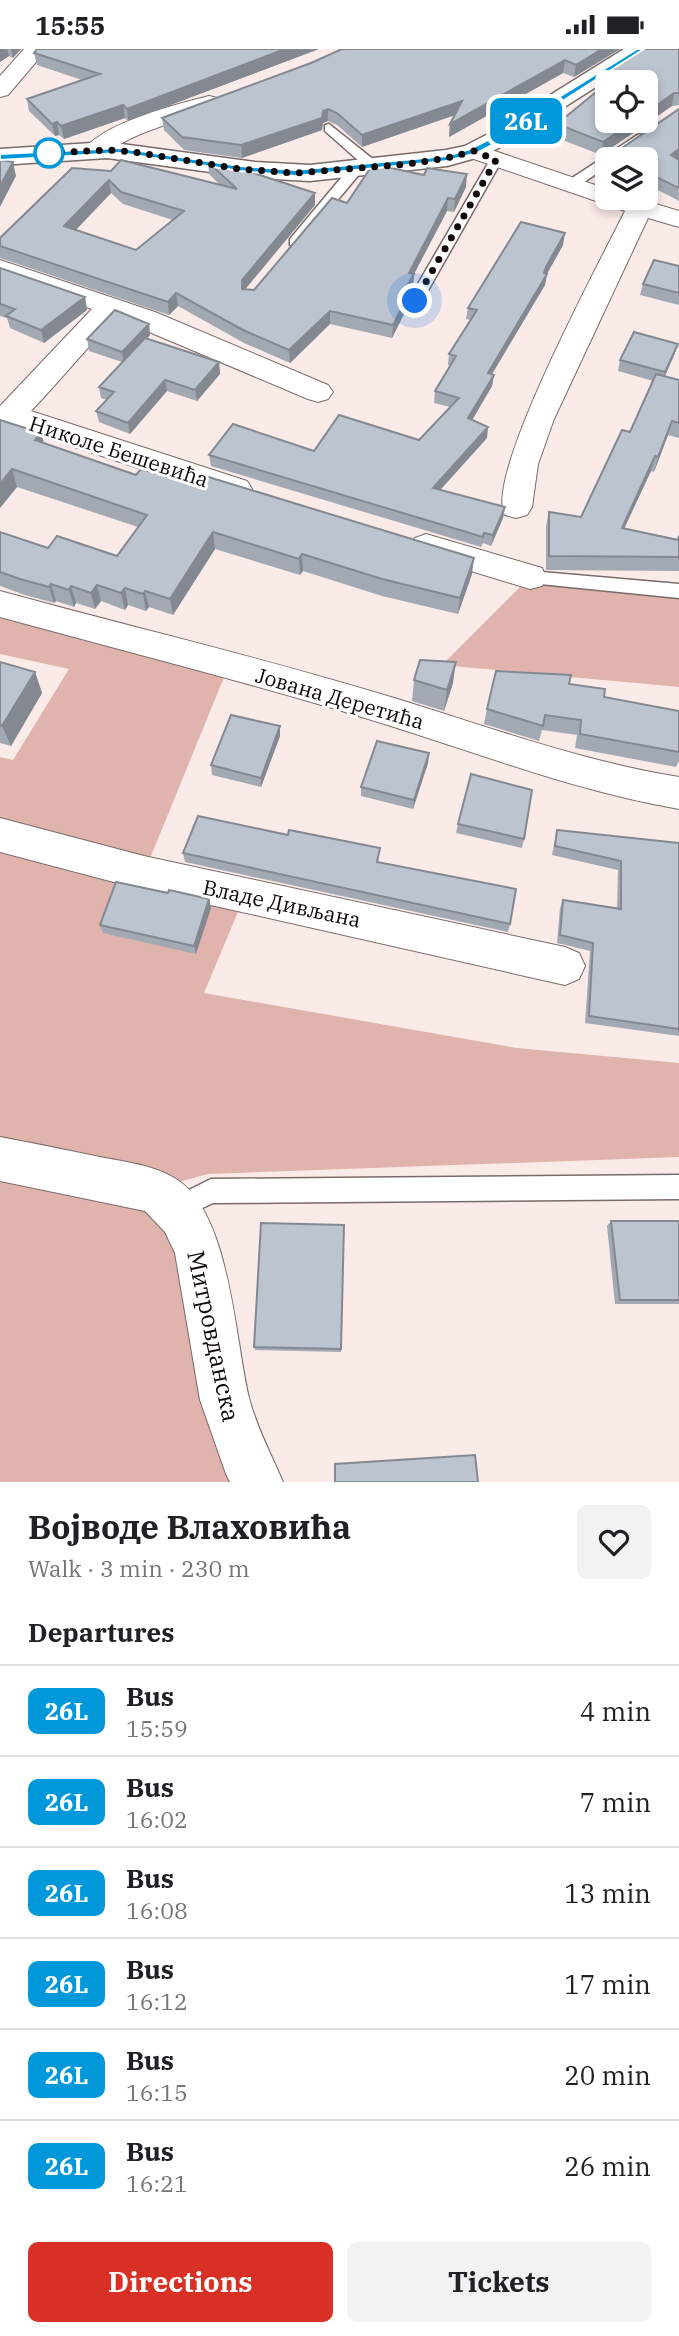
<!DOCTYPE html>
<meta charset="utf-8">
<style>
body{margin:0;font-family:"IBM Plex Serif",serif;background:#f2f2f2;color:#202124;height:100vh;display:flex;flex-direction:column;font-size:26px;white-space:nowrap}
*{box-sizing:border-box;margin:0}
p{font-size:23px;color:#757577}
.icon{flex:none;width:38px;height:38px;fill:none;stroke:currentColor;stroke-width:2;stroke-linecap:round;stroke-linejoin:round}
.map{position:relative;height:1433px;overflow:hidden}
.panel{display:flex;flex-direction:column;background:#fff;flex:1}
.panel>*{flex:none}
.badge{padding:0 14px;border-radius:10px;font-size:24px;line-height:46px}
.controls{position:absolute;left:595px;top:21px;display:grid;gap:14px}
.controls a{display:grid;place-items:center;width:63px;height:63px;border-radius:10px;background:#fff;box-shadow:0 4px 10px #0003;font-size:35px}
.you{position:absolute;width:35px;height:35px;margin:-18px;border:5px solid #fff;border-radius:50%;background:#1a73e8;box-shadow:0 0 0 10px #1a73e833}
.map>.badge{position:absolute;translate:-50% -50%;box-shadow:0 0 0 4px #fff}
h2{padding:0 28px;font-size:26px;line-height:63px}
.round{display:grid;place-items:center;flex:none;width:74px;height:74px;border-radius:10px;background:#f2f2f2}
.overview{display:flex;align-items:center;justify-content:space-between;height:119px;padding:0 28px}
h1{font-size:33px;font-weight:700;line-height:52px}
.primary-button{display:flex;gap:14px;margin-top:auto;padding:14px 28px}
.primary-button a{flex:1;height:80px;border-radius:10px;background:#d93025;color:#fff;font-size:28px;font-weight:700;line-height:80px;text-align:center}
.primary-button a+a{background:#f2f2f2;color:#202124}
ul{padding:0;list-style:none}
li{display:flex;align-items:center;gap:21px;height:91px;padding:0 28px;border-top:2px solid #e0e0e0}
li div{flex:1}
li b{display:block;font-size:26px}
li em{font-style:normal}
li .badge{min-width:77px;font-weight:700;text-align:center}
.status{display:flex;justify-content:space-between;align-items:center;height:49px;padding:0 35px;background:#fff;direction:ltr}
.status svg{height:19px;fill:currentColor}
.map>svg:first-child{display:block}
</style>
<div class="status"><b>15:55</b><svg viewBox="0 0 49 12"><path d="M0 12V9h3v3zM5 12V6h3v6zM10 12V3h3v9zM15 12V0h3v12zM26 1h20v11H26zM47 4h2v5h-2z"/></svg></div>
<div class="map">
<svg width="679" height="1433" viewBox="0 0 679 1433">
<rect width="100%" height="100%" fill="#faeae8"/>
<path fill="#e0b3ad" d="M 530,528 L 679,542 L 679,638 L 442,616 Z
M 0,555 L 229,616 L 144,824 L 245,846 L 204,944 L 517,999 L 679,1014 L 679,1108 L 208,1125 L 152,1140 L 165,1147 L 257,1433 L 0,1433 L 0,708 L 13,711 L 69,620 L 0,605 Z"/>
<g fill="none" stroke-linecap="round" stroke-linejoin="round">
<defs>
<path id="lane" d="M 329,75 L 379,115 L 379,121 L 369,121 L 325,82 L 325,76 Z
M 639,85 L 645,89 L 643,92 L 616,110 L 607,110 L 607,117 L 576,139 L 566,139 L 566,133 Z
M 496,107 L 502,111 L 422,252 L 415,256 L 410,255 L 408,252 L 490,111 Z
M 356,116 L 361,117 L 361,123 L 300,196 L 290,196 L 290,190 L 351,117 Z
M 530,522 L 679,535 L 679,549 L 530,534 L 524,533 L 521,528 L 524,523 Z
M 679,1126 L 679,1150 L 213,1154 L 177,1171 L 169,1167 L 165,1159 L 169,1151 L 211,1130 Z"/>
<path id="street" d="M 24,0 L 47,0 L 8,46 L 0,48 L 0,27 Z
M 209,47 L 217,49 L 221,54 L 217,59 C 186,70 152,78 122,94 C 110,101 103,110 87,106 L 84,101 C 103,74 177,55 209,47 Z
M 474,95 L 607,140 L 607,149 L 636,149 L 679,162 L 679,178 L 648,169 L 554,370 L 538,415 L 532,458 L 527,466 L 516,469 L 505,466 C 483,428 602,209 625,162 L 465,107 L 462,102 L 465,97 Z
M 0,211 L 155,263 L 328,336 L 333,343 L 328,350 L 318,353 L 308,350 L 116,269 C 86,299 60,332 31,362 L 247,432 L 252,440 L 247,448 L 236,451 L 225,448 L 15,378 L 0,385 L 0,357 L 92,260 L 0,228 Z
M 426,485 L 542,519 L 546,528 L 542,537 L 530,540 L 415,505 L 410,497 L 415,489 Z
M 0,542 C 131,578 264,609 394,649 C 489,678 580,712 679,728 L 679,760 C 580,743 489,708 394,678 C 264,637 131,604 0,568 Z
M 0,769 L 144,807 L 565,898 L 579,904 L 585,917 L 579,930 L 565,936 L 144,841 L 0,803 Z
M 0,1088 C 33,1094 66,1101 100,1108 C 125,1113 154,1116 176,1130 C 230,1163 235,1291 249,1349 C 257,1379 271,1405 283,1433 L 230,1433 L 226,1425 L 200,1351 L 175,1204 L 165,1183 L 145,1162 L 0,1132 Z"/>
<path id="secondary" d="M 624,0 L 652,0 L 648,5 L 506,95 L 483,107 L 447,117 L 310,132 L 255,129 L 107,109 L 0,116 L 0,100 L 107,93 L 255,113 L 310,116 L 446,101 L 465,97 L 488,85 Z"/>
</defs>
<use href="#lane" stroke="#796b69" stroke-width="3"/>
<use href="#street" stroke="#796b69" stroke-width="2"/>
<use href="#secondary" stroke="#796b69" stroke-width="3"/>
<use href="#lane" fill="#fff" fill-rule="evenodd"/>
<use href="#street" fill="#fff" fill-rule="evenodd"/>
<use href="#secondary" fill="#fff" fill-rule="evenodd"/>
</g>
<path fill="#a2a9b2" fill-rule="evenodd" d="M 0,0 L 21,0 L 13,9 L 9,7 L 0,13 Z
M 319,0 L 128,72 L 125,69 L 64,90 L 59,86 L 55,87 L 29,62 L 27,50 L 82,31 L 37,16 L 34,4 Z
M 620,0 L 574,28 L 563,24 L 449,88 L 450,75 L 455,66 L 362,98 L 337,76 L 328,72 L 323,74 L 322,81 L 242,109 L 184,101 L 164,81 L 162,69 L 311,14 Z
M 679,0 L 679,56 L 672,57 L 601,106 L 555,88 L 557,75 L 600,40 L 598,40 L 601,27 ZM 607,33 L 646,33 L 607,72 Z
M 679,60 L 678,110 L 679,152 L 654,139 L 646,144 L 646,110 L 618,110 L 619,101 Z
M 208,113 L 315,144 L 315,156 L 245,240 L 254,241 L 347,154 L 466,138 L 454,163 L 447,162 L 414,225 L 413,238 L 409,245 L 408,257 L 392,289 L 330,275 L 290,314 L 244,294 L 178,257 L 169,266 L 0,209 L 0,189 L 72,119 L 220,136 L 209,125 ZM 111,144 L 123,155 L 173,171 L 136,201 L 76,181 Z
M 563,196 L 547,225 L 545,236 L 492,325 L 494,326 L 492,337 L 472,371 L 487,389 L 440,441 L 505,458 L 503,469 L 491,497 L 483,494 L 481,498 L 211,417 L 209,406 L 314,402 L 419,391 L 450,358 L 434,354 L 435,342 L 450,317 L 448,316 L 449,305 L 470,271 L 466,270 L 468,259 Z
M 679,217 L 679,256 L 640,246 L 643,235 Z
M 0,219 L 85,248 L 87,261 L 44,294 L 10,279 L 7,269 L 0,267 Z
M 149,275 L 150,286 L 147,290 L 219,313 L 220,325 L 197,352 L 167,342 L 130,385 L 99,373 L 96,362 L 107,351 L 101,349 L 99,338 L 122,313 L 89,302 L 87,290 Z
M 678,295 L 674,306 L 665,327 L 679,331 L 679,389 L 668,386 L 654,423 L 651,422 L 624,479 L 677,490 L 679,485 L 679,522 L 546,521 L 546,477 L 549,463 L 581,468 L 630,383 L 653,332 L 618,322 L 620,311 Z
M 0,371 L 41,384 L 44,394 L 136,426 L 472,525 L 458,565 L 382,547 L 303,522 L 300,526 L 215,500 L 173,566 L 149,558 L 146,562 L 128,556 L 125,561 L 101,552 L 95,560 L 76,554 L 74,558 L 56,552 L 54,554 L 25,546 L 0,537 L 0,483 L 48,499 L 117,507 L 138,478 L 17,438 L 0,459 Z
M 0,613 L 35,623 L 42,644 L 11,697 L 0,694 Z
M 414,631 L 453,634 L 444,662 L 412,652 Z
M 569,635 L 604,648 L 679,662 L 679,712 L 676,718 L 575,699 L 577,686 L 542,681 L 539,692 L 484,675 L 487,660 Z
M 280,677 L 280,687 L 261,738 L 212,726 L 211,716 Z
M 429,704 L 428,714 L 413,760 L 361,747 L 361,738 Z
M 458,775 L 524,790 L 522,799 L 456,784 Z
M 557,781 L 679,794 L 679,987 L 585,974 L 590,902 L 557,894 L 560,859 L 563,851 L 617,859 L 618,821 L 552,806 Z
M 183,804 L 379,808 L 378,813 L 510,875 L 508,883 L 185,813 Z
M 168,844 L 209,850 L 211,859 L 196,905 L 103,884 L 100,876 Z
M 611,1172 L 679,1172 L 679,1255 L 615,1255 L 607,1177 Z
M 344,1176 L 341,1303 L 255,1301 L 254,1298 Z"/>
<path fill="#848991" d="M 0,0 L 7,0 L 9,7 L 0,13 Z
M 11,0 L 21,0 L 13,9 Z
M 285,0 L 319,0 L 128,72 L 127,60 Z
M 602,0 L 620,0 L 574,28 L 576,16 Z
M 565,11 L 563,24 L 449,88 L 450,75 Z
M 674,44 L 672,57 L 601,106 L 603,93 L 634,72 L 646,72 L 646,64 Z
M 462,52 L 461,64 L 362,98 L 362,86 Z
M 123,56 L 125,69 L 64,90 L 61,77 Z
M 328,60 L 328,72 L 323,74 L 322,81 L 242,109 L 241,96 Z
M 57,73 L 59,86 L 55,87 L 52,75 Z
M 679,100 L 679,110 L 668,117 L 671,106 Z
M 13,113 L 16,127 L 0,158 L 0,137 Z
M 467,125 L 466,138 L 454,163 L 455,150 Z
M 656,128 L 654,139 L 646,144 L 649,133 Z
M 109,131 L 111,144 L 67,190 L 64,177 Z
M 315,144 L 315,156 L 243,243 L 243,253 L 242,231 Z
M 448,149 L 447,162 L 414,225 L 413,238 L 409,245 L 408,257 L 392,289 L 393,276 L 409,224 Z
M 565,184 L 563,196 L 544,230 L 547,225 L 545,236 L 486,335 L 488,324 Z
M 176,244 L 178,257 L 169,266 L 168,253 Z
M 85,248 L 87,261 L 44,294 L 41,281 Z
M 330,262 L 330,275 L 290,314 L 289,301 Z
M 149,275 L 150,286 L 124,314 L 122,303 Z
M 678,295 L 674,306 L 662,334 L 665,323 Z
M 219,313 L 220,325 L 197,352 L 195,341 Z
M 494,326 L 492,337 L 467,380 L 468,369 Z
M 165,331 L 167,342 L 130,385 L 128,374 Z
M 672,372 L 668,386 L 654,423 L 658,408 Z
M 488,378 L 487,389 L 432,450 L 433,439 Z
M 41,384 L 46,402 L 35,391 Z
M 655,407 L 651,422 L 618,493 L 622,479 Z
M 12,420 L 17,438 L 0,459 L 0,435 Z
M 505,458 L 503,469 L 491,497 L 493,486 Z
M 213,483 L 215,500 L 173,566 L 170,550 Z
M 302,505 L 303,522 L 300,526 L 299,510 Z
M 474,509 L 472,525 L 458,565 L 460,549 Z
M 51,535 L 56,552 L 54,554 L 49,538 Z
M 97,536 L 101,552 L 95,560 L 91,544 Z
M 71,537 L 76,554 L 74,558 L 69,541 Z
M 125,539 L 128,556 L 125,561 L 121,544 Z
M 145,542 L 149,558 L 146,562 L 143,545 Z
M 456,613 L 453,634 L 444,662 L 447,641 Z
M 35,623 L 42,644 L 11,697 L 2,677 Z
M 280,677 L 280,687 L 261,738 L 261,729 Z
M 429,704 L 428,714 L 413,760 L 414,751 Z
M 209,850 L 211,859 L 196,905 L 194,897 Z"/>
<path fill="#bcc4cf" stroke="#848991" stroke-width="2" fill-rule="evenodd" d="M 37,0 L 285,0 L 127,60 L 123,56 L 61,77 L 57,73 L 52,75 L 27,50 L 100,25 L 34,4 Z
M 342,0 L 602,0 L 576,16 L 565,11 L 450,75 L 462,52 L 362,86 L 337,64 L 328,60 L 323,62 L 322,69 L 241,96 L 182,88 L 162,69 L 311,14 Z
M 644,0 L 679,0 L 679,44 L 674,44 L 646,64 L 646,33 L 608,33 L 611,32 L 601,27 Z
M 607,34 L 607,72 L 634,72 L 603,93 L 557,75 Z
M 679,60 L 679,100 L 671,106 L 679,111 L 679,139 L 656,128 L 649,133 L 646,132 L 646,110 L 638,110 L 640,109 L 619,101 Z
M 0,111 L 13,113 L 0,137 Z
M 121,111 L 237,140 L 208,113 L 229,116 L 315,144 L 242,231 L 242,240 L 254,241 L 332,149 L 347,154 L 373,115 L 424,126 L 427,119 L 467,125 L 455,150 L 448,149 L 409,224 L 414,225 L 406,238 L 409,244 L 393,276 L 330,262 L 289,301 L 243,281 L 176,244 L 168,253 L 0,197 L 0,189 L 72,119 L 111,122 ZM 109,131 L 121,143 L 184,162 L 136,201 L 64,177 Z
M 521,173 L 565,184 L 546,218 L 544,224 L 547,225 L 488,324 L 494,326 L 468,369 L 488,378 L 433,439 L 505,458 L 493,486 L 484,484 L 483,488 L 209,406 L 233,375 L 314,402 L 339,366 L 419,391 L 459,349 L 435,342 L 456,307 L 449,305 L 477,261 L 468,259 Z
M 654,211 L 679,217 L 679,244 L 643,235 Z
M 0,219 L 85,248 L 41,281 L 6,267 L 15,260 L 0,255 Z
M 115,261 L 149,275 L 122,303 L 87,290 Z
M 634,283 L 678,295 L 665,323 L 620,311 Z
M 145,289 L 219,313 L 195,341 L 165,331 L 128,374 L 96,362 L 114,343 L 99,338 Z
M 656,325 L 679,331 L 679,374 L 672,372 L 658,408 L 655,407 L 622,479 L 678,491 L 679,487 L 679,508 L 549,507 L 549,463 L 581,468 L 622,381 L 630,383 Z
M 0,371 L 41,384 L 35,391 L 136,426 L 141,420 L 184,433 L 192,423 L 474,509 L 460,549 L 382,530 L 302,505 L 299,510 L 213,483 L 170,550 L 145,542 L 143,545 L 125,539 L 121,544 L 97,536 L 91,544 L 71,537 L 69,541 L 51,535 L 49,538 L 20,530 L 0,523 L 0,483 L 48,499 L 57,487 L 117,507 L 147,466 L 12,420 L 0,435 Z
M 420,611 L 456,613 L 447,641 L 414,631 Z
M 0,613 L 35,623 L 2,677 L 0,676 Z
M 496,622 L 571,626 L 569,635 L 605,640 L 604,648 L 679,662 L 679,703 L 580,685 L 581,671 L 545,666 L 543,677 L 487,660 Z
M 231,666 L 280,677 L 261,729 L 211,716 Z
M 377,692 L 429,704 L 414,751 L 361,738 Z
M 471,725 L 532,741 L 524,790 L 458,775 Z
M 198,767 L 288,786 L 289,781 L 380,799 L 377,813 L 516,840 L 510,875 L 183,804 Z
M 557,781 L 679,794 L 679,980 L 589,967 L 593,894 L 560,886 L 563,851 L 621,860 L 621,812 L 555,797 Z
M 116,833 L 168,844 L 169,841 L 209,850 L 194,897 L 100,876 Z
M 611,1172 L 679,1172 L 679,1251 L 620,1251 Z
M 261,1174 L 344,1176 L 341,1300 L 254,1298 Z
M 475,1406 L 478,1433 L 335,1433 L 335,1415 Z"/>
<path fill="#0098da" stroke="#fff" stroke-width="2" d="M 637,0 L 644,0 L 500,92 L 477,104 L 447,112 L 295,127 L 240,122 L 120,104 L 0,111 L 0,105 L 120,99 L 240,117 L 295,121 L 447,107 L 470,100 L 494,88 Z"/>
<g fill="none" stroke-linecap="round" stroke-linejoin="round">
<path stroke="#100b0a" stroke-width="7" stroke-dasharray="0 12.6" d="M 49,104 L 107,101 L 134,103 L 240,120 L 295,124 L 408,115 L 447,109 L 474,102 L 496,111 L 415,252"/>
</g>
<circle fill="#fff" stroke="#0098da" stroke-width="3.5" cx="49" cy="104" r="14"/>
<g text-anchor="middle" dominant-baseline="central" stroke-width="6" stroke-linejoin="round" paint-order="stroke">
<g font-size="21" fill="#100b0a" stroke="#fff">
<text transform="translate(119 402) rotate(18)">Николе Бешевића</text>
<text transform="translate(340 649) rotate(16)">Јована Деретића</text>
<text transform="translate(282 854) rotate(12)">Владе Дивљана</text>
</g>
<g font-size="24" fill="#100b0a" stroke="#fff">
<text transform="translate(214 1287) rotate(78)">Митровданска</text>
</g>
</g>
</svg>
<div class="controls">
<a><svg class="icon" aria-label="locate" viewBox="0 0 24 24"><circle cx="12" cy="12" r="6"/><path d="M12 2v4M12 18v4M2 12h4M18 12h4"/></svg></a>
<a><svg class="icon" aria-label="layers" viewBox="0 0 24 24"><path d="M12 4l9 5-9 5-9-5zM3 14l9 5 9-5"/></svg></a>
</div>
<div class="you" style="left:415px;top:252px"></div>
<b class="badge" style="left:526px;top:72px;background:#0098da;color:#fff">26L</b>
</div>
<section class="panel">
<div class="overview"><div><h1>Војводе Влаховића</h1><p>Walk · 3 min · 230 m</p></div><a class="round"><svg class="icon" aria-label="heart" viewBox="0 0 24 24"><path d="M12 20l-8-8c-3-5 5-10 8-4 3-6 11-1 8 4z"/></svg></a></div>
<h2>Departures</h2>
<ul>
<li><span class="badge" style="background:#0098da;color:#fff">26L</span><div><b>Bus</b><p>15:59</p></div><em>4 min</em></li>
<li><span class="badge" style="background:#0098da;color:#fff">26L</span><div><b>Bus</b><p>16:02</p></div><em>7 min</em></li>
<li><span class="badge" style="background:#0098da;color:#fff">26L</span><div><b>Bus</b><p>16:08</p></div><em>13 min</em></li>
<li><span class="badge" style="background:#0098da;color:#fff">26L</span><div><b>Bus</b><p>16:12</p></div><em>17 min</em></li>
<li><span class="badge" style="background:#0098da;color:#fff">26L</span><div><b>Bus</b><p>16:15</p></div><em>20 min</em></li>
<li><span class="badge" style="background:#0098da;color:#fff">26L</span><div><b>Bus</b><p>16:21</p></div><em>26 min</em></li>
</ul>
<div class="primary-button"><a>Directions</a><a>Tickets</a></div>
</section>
